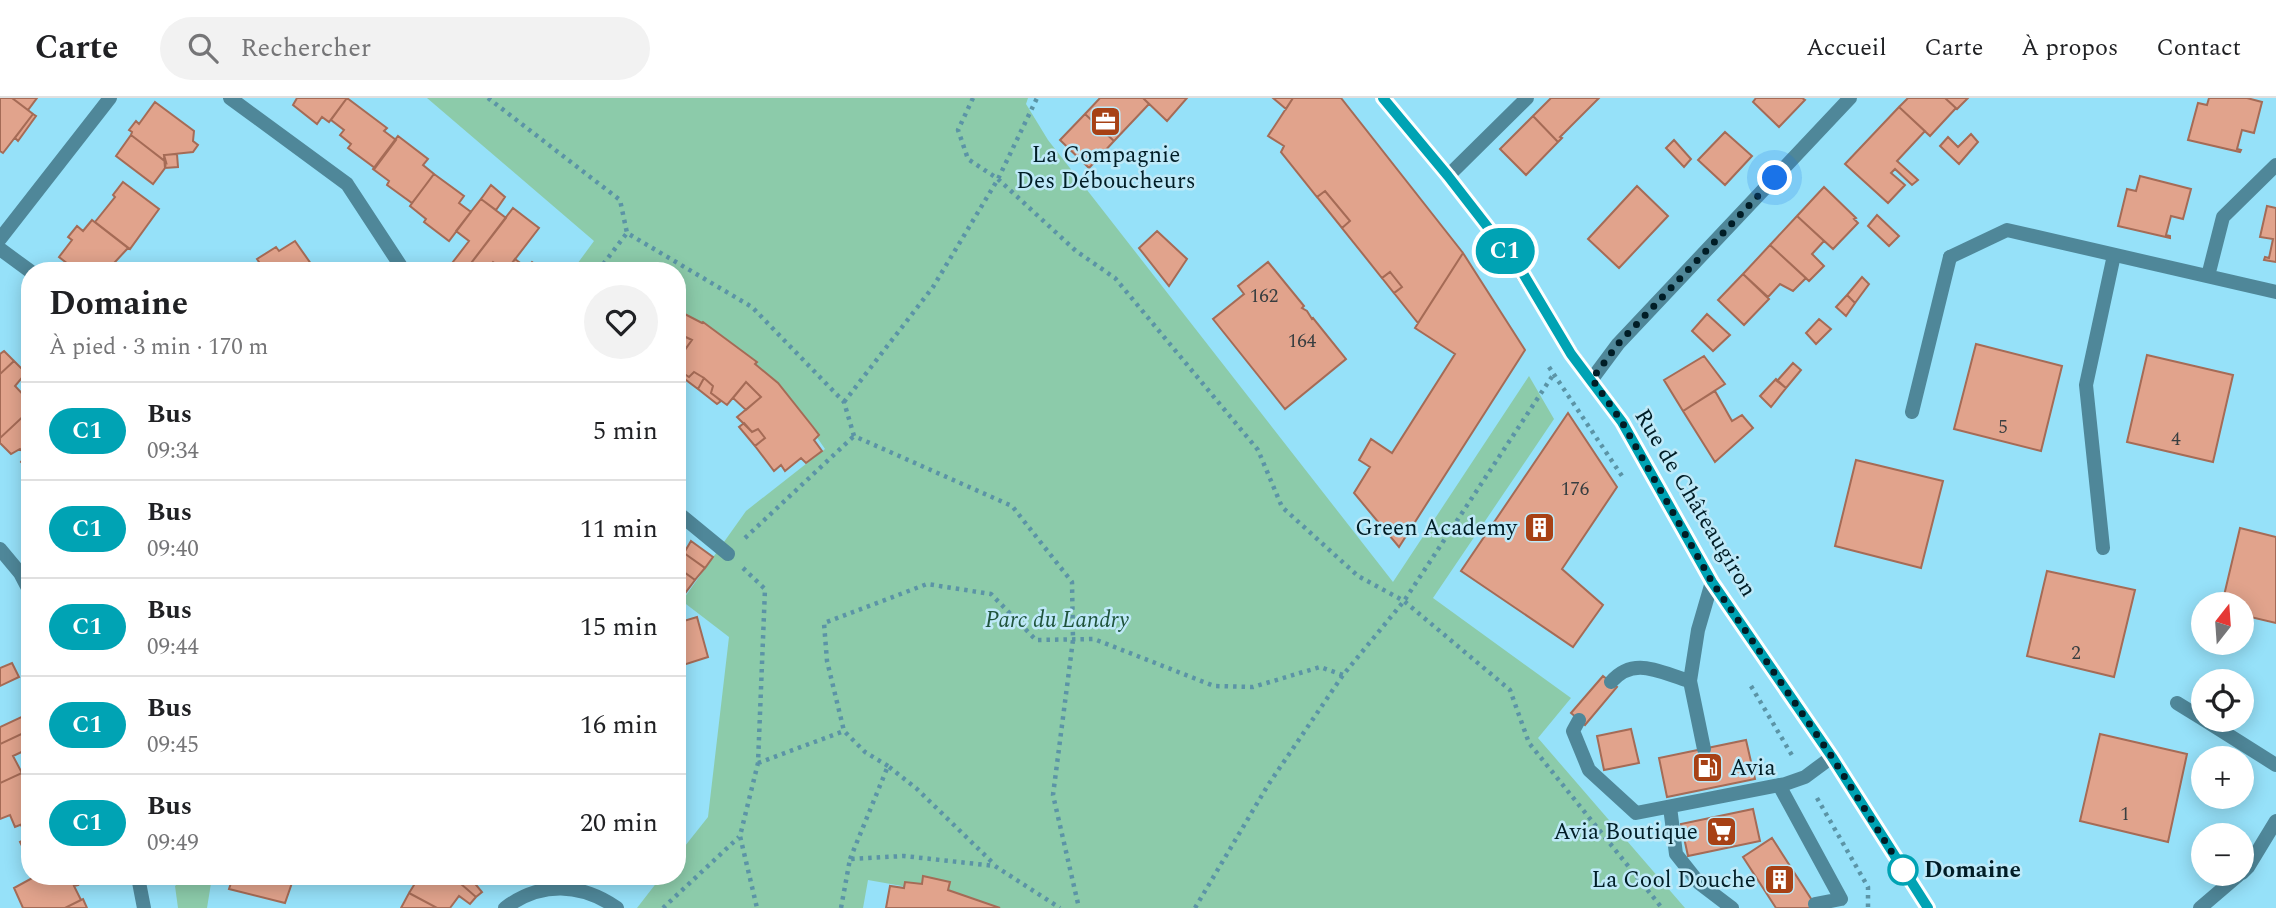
<!DOCTYPE html>
<html lang="fr">
<meta charset="utf-8">
<style>
body{margin:0;font-family:Spectral,serif;background:#f2f2f2;color:#202124;height:100vh;display:flex;flex-direction:column;font-size:26px;white-space:nowrap}
*{box-sizing:border-box;margin:0}
p{font-size:23px;color:#757577}
.icon{flex:none;width:38px;height:38px;fill:none;stroke:currentColor;stroke-width:2;stroke-linecap:round;stroke-linejoin:round}
.map{position:relative;flex:1;overflow:hidden}
.side{position:absolute;left:21px;top:164px;width:665px;height:623px;display:flex;flex-direction:column;background:#fff;border-radius:28px;box-shadow:0 4px 18px #0003}
.side>*{flex:none}
.badge{padding:0 14px;border-radius:23px;font-size:24px;line-height:46px}
.needle{width:46px;rotate:17deg}
.buttons{position:absolute;left:2191px;top:494px;display:grid;gap:14px}
.buttons a{display:grid;place-items:center;width:63px;height:63px;border-radius:50%;background:#fff;box-shadow:0 4px 18px #0003;font-size:35px}
.you{position:absolute;width:35px;height:35px;margin:-18px;border:5px solid #fff;border-radius:50%;background:#1a73e8;box-shadow:0 0 0 10px #1a73e833}
.map>.badge{position:absolute;translate:-50% -50%;box-shadow:0 0 0 4px #fff}
.round{display:grid;place-items:center;flex:none;width:74px;height:74px;border-radius:37px;background:#f2f2f2}
.head{display:flex;align-items:center;justify-content:space-between;height:119px;padding:0 28px}
h1{font-size:33px;font-weight:700;line-height:52px}
ul{padding:0;list-style:none}
li{display:flex;align-items:center;gap:21px;height:98px;padding:0 28px;border-top:2px solid #e0e0e0}
li div{flex:1}
li b{display:block;font-size:26px}
li em{font-style:normal}
li .badge{min-width:77px;font-weight:700;text-align:center}
header{display:flex;align-items:center;gap:42px;box-sizing:border-box;height:98px;padding:0 35px;background:#fff;border-bottom:2px solid #e0e0e0}
header strong{font-size:33px}
nav{display:flex;gap:38px;margin-inline-start:auto;font-size:24px}
.search{width:490px;height:63px;background:#f2f2f2;display:flex;align-items:center;gap:18px;box-sizing:border-box;padding:0 24px;border-radius:38px;color:#757577;font-size:26px}
.map>svg:first-child{display:block}
</style>
<header>
<strong>Carte</strong>
<div class="search"><svg class="icon" aria-label="search" viewBox="0 0 24 24"><circle cx="10" cy="10" r="6"/><path d="M15 15l6 6"/></svg>Rechercher</div>
<nav><a>Accueil</a><a>Carte</a><a>À propos</a><a>Contact</a></nav>
</header>
<div class="map">
<svg width="2276" height="810" viewBox="0 0 2276 810">
<rect width="100%" height="100%" fill="#96e1f9"/>
<path fill="#8ccbaa" d="M 427,0 L 1028,0 L 1026,6 L 1048,42 L 1393,484 L 1529,278 L 1554,321 L 1433,500 L 1571,600 L 1538,640 L 1685,810 L 992,810 L 976,801 L 868,782 L 863,810 L 637,810 L 661,779 L 677,779 L 677,758 L 708,719 L 729,539 L 682,503 L 746,413 L 825,351 L 796,309 L 677,215 L 677,173 L 572,173 L 594,143 Z
M 185,779 L 212,779 L 207,810 L 178,810 L 175,788 Z"/>
<path fill="#e1a38c" stroke="#a56b56" stroke-width="2" d="M 0,0 L 12,0 L 33,16 L 3,55 L 0,53 Z
M 12,0 L 37,0 L 28,12 Z
M 297,0 L 347,0 L 329,24 L 322,19 L 317,26 L 293,7 Z
M 347,0 L 387,30 L 384,33 L 396,42 L 375,70 L 348,50 L 351,46 L 340,37 L 344,32 L 331,22 Z
M 1100,0 L 1143,0 L 1149,6 L 1114,43 L 1085,16 Z
M 1143,0 L 1187,0 L 1167,23 Z
M 1273,0 L 1293,0 L 1286,11 Z
M 1293,0 L 1341,0 L 1463,155 L 1418,225 L 1394,195 L 1402,189 L 1390,174 L 1382,180 L 1342,130 L 1350,123 L 1325,93 L 1317,99 L 1281,54 L 1284,48 L 1268,38 Z
M 1551,0 L 1599,0 L 1560,39 L 1562,40 L 1558,44 L 1533,18 Z
M 1756,0 L 1802,0 L 1805,2 L 1779,29 L 1753,4 Z
M 1908,0 L 1945,0 L 1956,10 L 1930,38 L 1899,9 Z
M 1945,0 L 1968,0 L 1957,11 Z
M 2209,0 L 2247,0 L 2262,4 L 2254,35 L 2242,32 L 2237,51 L 2241,52 L 2240,54 L 2188,42 L 2198,5 L 2207,7 Z
M 155,4 L 194,33 L 193,43 L 198,47 L 193,54 L 164,57 L 166,64 L 131,37 L 132,34 L 129,32 L 136,23 L 139,26 Z
M 1899,9 L 1925,33 L 1897,63 L 1918,82 L 1912,87 L 1895,71 L 1891,75 L 1905,87 L 1888,105 L 1845,66 Z
M 33,16 L 36,18 L 18,43 L 15,40 Z
M 1085,16 L 1114,43 L 1089,70 L 1060,42 Z
M 1533,18 L 1558,44 L 1526,77 L 1500,51 Z
M 1725,34 L 1752,58 L 1725,87 L 1698,62 Z
M 1971,36 L 1978,44 L 1959,66 L 1940,48 L 1948,39 L 1958,49 Z
M 131,37 L 166,64 L 165,70 L 153,86 L 116,58 Z
M 398,38 L 428,61 L 423,67 L 434,76 L 412,105 L 387,87 L 389,83 L 373,71 Z
M 1674,42 L 1691,61 L 1684,69 L 1666,50 Z
M 177,56 L 178,69 L 165,70 L 164,57 Z
M 434,76 L 464,98 L 459,105 L 471,114 L 449,143 L 424,124 L 426,121 L 410,108 Z
M 2140,78 L 2191,91 L 2183,121 L 2171,118 L 2166,137 L 2170,138 L 2170,140 L 2118,128 L 2127,91 L 2136,93 Z
M 123,84 L 159,111 L 130,151 L 95,124 L 115,99 L 113,97 Z
M 491,87 L 505,99 L 496,112 L 481,101 Z
M 1637,88 L 1668,118 L 1619,170 L 1588,141 Z
M 1824,89 L 1856,120 L 1854,121 L 1858,125 L 1833,151 L 1797,118 Z
M 1325,93 L 1350,123 L 1342,130 L 1317,99 Z
M 481,101 L 506,120 L 465,173 L 446,173 L 469,143 L 456,133 Z
M 2267,108 L 2276,110 L 2276,164 L 2264,162 L 2265,159 L 2269,160 L 2273,141 L 2260,139 Z
M 513,110 L 539,130 L 506,173 L 493,164 L 486,173 L 465,173 Z
M 1877,117 L 1899,138 L 1889,148 L 1868,128 Z
M 1797,118 L 1824,143 L 1812,156 L 1824,168 L 1809,183 L 1770,147 Z
M 92,122 L 128,150 L 115,164 L 124,173 L 77,173 L 59,159 L 72,142 L 68,139 L 77,128 L 83,133 Z
M 1157,133 L 1187,161 L 1169,188 L 1139,150 Z
M 295,143 L 316,173 L 265,173 L 257,161 L 276,149 L 279,153 Z
M 1770,147 L 1806,180 L 1793,193 L 1780,186 L 1768,199 L 1743,176 Z
M 1463,155 L 1525,252 L 1399,449 L 1354,395 L 1370,369 L 1359,362 L 1371,341 L 1392,355 L 1455,256 L 1415,230 Z
M 515,161 L 527,170 L 532,164 L 545,173 L 506,173 Z
M 1268,164 L 1304,208 L 1302,210 L 1307,213 L 1312,221 L 1313,220 L 1346,261 L 1285,311 L 1213,221 L 1244,196 L 1238,188 Z
M 1390,174 L 1402,189 L 1394,195 L 1382,180 Z
M 1743,176 L 1769,201 L 1744,227 L 1718,202 Z
M 1862,179 L 1869,186 L 1855,205 L 1847,197 Z
M 1847,197 L 1855,205 L 1846,218 L 1836,209 Z
M 677,212 L 702,225 L 703,224 L 757,264 L 755,266 L 778,285 L 813,329 L 819,337 L 814,342 L 822,353 L 806,365 L 801,360 L 785,373 L 781,367 L 774,373 L 755,348 L 765,340 L 758,331 L 752,334 L 737,319 L 761,299 L 746,284 L 727,307 L 711,295 L 713,288 L 704,280 L 694,274 L 689,279 L 677,271 L 677,262 L 692,242 L 677,235 Z
M 1707,216 L 1730,237 L 1713,253 L 1692,233 Z
M 1819,221 L 1831,231 L 1816,246 L 1806,235 Z
M 677,235 L 692,242 L 680,259 L 677,257 Z
M 1976,246 L 2062,268 L 2041,353 L 1954,331 Z
M 4,253 L 14,263 L 0,276 L 0,256 Z
M 2147,257 L 2233,277 L 2213,364 L 2127,344 Z
M 1704,258 L 1725,286 L 1683,313 L 1664,282 Z
M 14,263 L 26,275 L 15,288 L 30,304 L 30,312 L 0,340 L 0,276 Z
M 1793,265 L 1801,272 L 1786,290 L 1777,283 Z
M 680,273 L 689,279 L 694,274 L 704,280 L 698,291 L 678,276 Z
M 704,280 L 713,288 L 711,295 L 721,303 L 717,306 L 698,291 Z
M 1776,281 L 1786,290 L 1771,309 L 1760,298 Z
M 746,284 L 761,299 L 746,312 L 733,300 Z
M 1715,293 L 1732,323 L 1742,317 L 1753,330 L 1715,364 L 1683,313 Z
M 30,312 L 30,373 L 21,364 L 26,357 L 20,351 L 11,356 L 0,345 L 0,340 Z
M 1568,315 L 1617,389 L 1562,471 L 1603,507 L 1573,549 L 1461,473 Z
M 744,325 L 752,334 L 758,331 L 765,340 L 755,348 L 739,329 Z
M 1856,362 L 1943,383 L 1921,470 L 1835,448 Z
M 2240,430 L 2276,439 L 2276,525 L 2242,517 L 2242,506 L 2222,506 Z
M 691,443 L 713,459 L 705,470 L 684,455 Z
M 684,455 L 705,470 L 695,482 L 677,469 L 677,464 Z
M 677,469 L 695,482 L 686,494 L 677,487 Z
M 2047,473 L 2135,492 L 2114,579 L 2027,558 Z
M 697,519 L 708,559 L 677,569 L 677,525 Z
M 12,565 L 19,579 L 0,588 L 0,570 Z
M 1603,578 L 1617,589 L 1585,627 L 1571,615 Z
M 30,615 L 30,632 L 0,646 L 0,629 Z
M 1631,631 L 1639,665 L 1604,672 L 1597,638 Z
M 30,632 L 30,650 L 13,658 L 22,675 L 0,685 L 0,646 Z
M 2100,636 L 2187,656 L 2168,744 L 2080,723 Z
M 1746,642 L 1755,681 L 1667,699 L 1659,660 Z
M 26,673 L 30,681 L 30,723 L 15,729 L 10,717 L 0,721 L 0,685 Z
M 1753,711 L 1760,743 L 1688,758 L 1681,726 Z
M 30,723 L 30,764 L 20,744 L 27,740 L 21,727 Z
M 1772,740 L 1817,810 L 1776,810 L 1743,759 Z
M 923,778 L 950,784 L 948,792 L 1000,810 L 886,810 L 890,788 L 904,790 L 905,784 L 922,786 Z
M 34,779 L 74,779 L 78,787 L 74,788 L 81,802 L 65,810 L 23,810 L 14,790 Z
M 233,779 L 294,779 L 285,805 L 229,791 Z
M 419,779 L 453,779 L 476,799 L 470,806 L 459,798 L 450,810 L 437,810 L 409,795 Z
M 453,779 L 475,779 L 472,782 L 482,794 L 476,799 Z
M 409,795 L 437,810 L 401,810 Z
M 83,801 L 87,810 L 65,810 Z"/>
<g fill="none" stroke-linecap="round" stroke-linejoin="round">
<path stroke="#5b94a6" stroke-width="4.5" stroke-dasharray="3.5 5" stroke-linecap="butt" d="M 488,0 L 620,102 L 627,135 L 752,209 L 844,304 L 854,338 L 1012,408 L 1072,484 L 1073,542 L 1053,697 L 1079,810
M 973,0 L 958,32 L 968,61 L 998,81 L 1076,153 L 1115,180 L 1258,352 L 1282,409 L 1358,478 L 1404,503 L 1510,592 L 1529,645 L 1662,810
M 598,173 L 627,135
M 1549,269 L 1624,381
M 844,304 L 933,189 L 998,81 L 1037,0
M 745,440 L 854,338
M 743,470 L 765,491 L 758,665 L 740,738 L 757,810
M 1751,588 L 1793,659
M 758,665 L 844,633
M 888,668 L 865,654 L 844,633 L 827,563 L 824,525 L 927,486 L 991,496 L 1036,542 L 1094,541 L 1214,588 L 1253,589 L 1320,569 L 1343,577
M 1817,700 L 1868,789 L 1868,810
M 850,761 L 888,668 L 917,691 L 995,767
M 663,810 L 739,739
M 841,810 L 850,761 L 904,758 L 995,768 L 1060,810
M 1195,810 L 1268,687 L 1343,577 L 1404,503 L 1553,277"/>
<path stroke="#4f8799" stroke-width="14" d="M 0,151 L 30,173
M 1912,314 L 1950,159
M 2103,450 L 2086,287 L 2114,157
M 1611,584 C 1634,557 1661,575 1690,583
M 2177,605 L 2203,621
M 2203,621 L 2276,667
M 1579,622 L 1573,633 L 1589,672 L 1636,715 L 1785,686 L 1805,679 L 1832,659
M 1704,651 L 1690,583 L 1698,532 L 1712,484
M 1779,687 L 1841,801 L 1815,806
M 1670,709 L 1676,756 L 1699,785 L 1732,810"/>
<path stroke="#4f8799" stroke-width="14" d="M 230,0 L 347,86 L 404,173
M 1448,78 L 1527,0
M 0,141 L 110,0
M 1950,159 L 2007,132 L 2276,194
M 2208,178 L 2223,119 L 2276,67
M 1592,281 L 1618,246 L 1850,0
M 677,414 L 728,456
M 0,451 L 20,475 L 30,494
M 2242,775 L 2248,769 L 2276,723
M 138,779 L 144,810
M 505,810 C 541,783 581,785 617,810
M 2200,810 L 2241,775"/>
<path stroke="#0b5f74" stroke-width="14" d="M 1383,0 L 1448,78 L 1520,172 L 1571,255 L 1622,324 L 1712,484 L 1832,659 L 1928,810"/>
</g>
<g fill="none" stroke-linecap="round" stroke-linejoin="round">
<defs>
<path id="line" d="M 1383,0 L 1448,78 L 1521,172 L 1571,256 L 1622,324 L 1712,484 L 1832,659 L 1928,810"/>
</defs>
<use href="#line" stroke="#fff" stroke-width="16"/>
<use href="#line" stroke="#00a3b4" stroke-width="10"/>
<path stroke="#001d26" stroke-width="7" stroke-dasharray="0 12.6" d="M 1775,80 L 1618,246 L 1592,281 L 1622,324 L 1712,484 L 1832,659 L 1903,772"/>
</g>
<defs>
<symbol id="office-square" viewBox="-11 -11 22 22"><rect x="-9" y="-9" width="18" height="18" rx="4" fill="#a74115" stroke="#bee9f8"/><path d="M-6-3h4V-5.5h4V-3h4V5H-6ZM-1-4.5V-3h2v-1.5ZM-6 0V1H6V0Z" fill="#fff"/></symbol>
<symbol id="building-square" viewBox="-11 -11 22 22"><rect x="-9" y="-9" width="18" height="18" rx="4" fill="#a74115" stroke="#bee9f8"/><path d="M-4-6H4V6H1V3H-1V6H-4ZM-2.5-4.3h1.7v1.8h-1.7ZM.8-4.3h1.7v1.8H.8ZM-2.5-1h1.7V.8h-1.7ZM.8-1h1.7V.8H.8Z" fill="#fff"/></symbol>
<symbol id="fuel-square" viewBox="-11 -11 22 22"><rect x="-9" y="-9" width="18" height="18" rx="4" fill="#a74115" stroke="#bee9f8"/><path d="M-5.5-6h7V0h2V4h1.3V-2.5L3-4.5l.8-.8L6-3V5H2.5V1h-1V6h-7ZM-4.2-4.7v3.2H.2V-4.7Z" fill="#fff"/></symbol>
<symbol id="supermarket-square" viewBox="-11 -11 22 22"><rect x="-9" y="-9" width="18" height="18" rx="4" fill="#a74115" stroke="#bee9f8"/><path d="M-6-5.5h2.5l.6 2H6L4.5 2H-2.5L-4.4-4H-6ZM-1.5 3.2a1.3 1.3 0 1 0 .1 0ZM3 3.2a1.3 1.3 0 1 0 .1 0Z" fill="#fff"/></symbol>
</defs>
<g fill-rule="evenodd">
<use href="#office-square" x="1088" y="6" width="35" height="35"/>
<use href="#building-square" x="1522" y="412" width="35" height="35"/>
<use href="#fuel-square" x="1690" y="652" width="35" height="35"/>
<use href="#supermarket-square" x="1704" y="716" width="35" height="35"/>
<use href="#building-square" x="1762" y="764" width="35" height="35"/>
</g>
<circle fill="#fff" stroke="#00a3b4" stroke-width="3.5" cx="1903" cy="772" r="14"/>
<g text-anchor="middle" dominant-baseline="central" stroke-width="5" stroke-linejoin="round" paint-order="stroke">
<g font-size="19" fill="#383e40">
<text x="1264" y="198">162</text>
<text x="1302" y="243">164</text>
<text x="2003" y="329">5</text>
<text x="2176" y="341">4</text>
<text x="1575" y="391">176</text>
<text x="2076" y="555">2</text>
<text x="2125" y="716">1</text>
</g>
<g font-size="23" fill="#001d26" stroke="#bee9f8" text-anchor="end">
<text x="1106" y="57" text-anchor="middle">La Compagnie<tspan x="1106" dy="26">Des Déboucheurs</tspan></text>
<text x="1517" y="430">Green Academy</text>
<text x="1730" y="670" text-anchor="start">Avia</text>
<text x="1698" y="734">Avia Boutique</text>
<text x="1756" y="782">La Cool Douche</text>
</g>
<g font-size="23" fill="#001d26" stroke="#bee9f8">
<text transform="translate(1695 405) rotate(59)">Rue de Châteaugiron</text>
</g>
<g font-size="23" font-style="italic" fill="#20543c" stroke="#bee9f8">
<text x="1057" y="522">Parc du Landry</text>
</g>
<g font-size="23" font-weight="bold" fill="#001d26" stroke="#bee9f8" text-anchor="start">
<text x="1924" y="772">Domaine</text>
</g>
</g>
</svg>
<div class="buttons">
<a><svg class="needle" viewBox="-14 -14 28 28"><path d="M0-13l5 13h-10z" fill="#e53935"/><path d="M0 13l5-13h-10z" fill="#757577"/></svg></a>
<a><svg class="icon" aria-label="locate" viewBox="0 0 24 24"><circle cx="12" cy="12" r="6"/><path d="M12 2v4M12 18v4M2 12h4M18 12h4"/></svg></a>
<a>+</a>
<a>−</a>
</div>
<div class="you" style="left:1775px;top:80px"></div>
<b class="badge" style="left:1505px;top:153px;background:#00a3b4;color:#fff">C1</b>
<section class="side">
<div class="head"><div><h1>Domaine</h1><p>À pied · 3 min · 170 m</p></div><a class="round"><svg class="icon" aria-label="heart" viewBox="0 0 24 24"><path d="M12 20l-8-8c-3-5 5-10 8-4 3-6 11-1 8 4z"/></svg></a></div>
<ul>
<li><span class="badge" style="background:#00a3b4;color:#fff">C1</span><div><b>Bus</b><p>09:34</p></div><em>5 min</em></li>
<li><span class="badge" style="background:#00a3b4;color:#fff">C1</span><div><b>Bus</b><p>09:40</p></div><em>11 min</em></li>
<li><span class="badge" style="background:#00a3b4;color:#fff">C1</span><div><b>Bus</b><p>09:44</p></div><em>15 min</em></li>
<li><span class="badge" style="background:#00a3b4;color:#fff">C1</span><div><b>Bus</b><p>09:45</p></div><em>16 min</em></li>
<li><span class="badge" style="background:#00a3b4;color:#fff">C1</span><div><b>Bus</b><p>09:49</p></div><em>20 min</em></li>
</ul>
</section>
</div>
